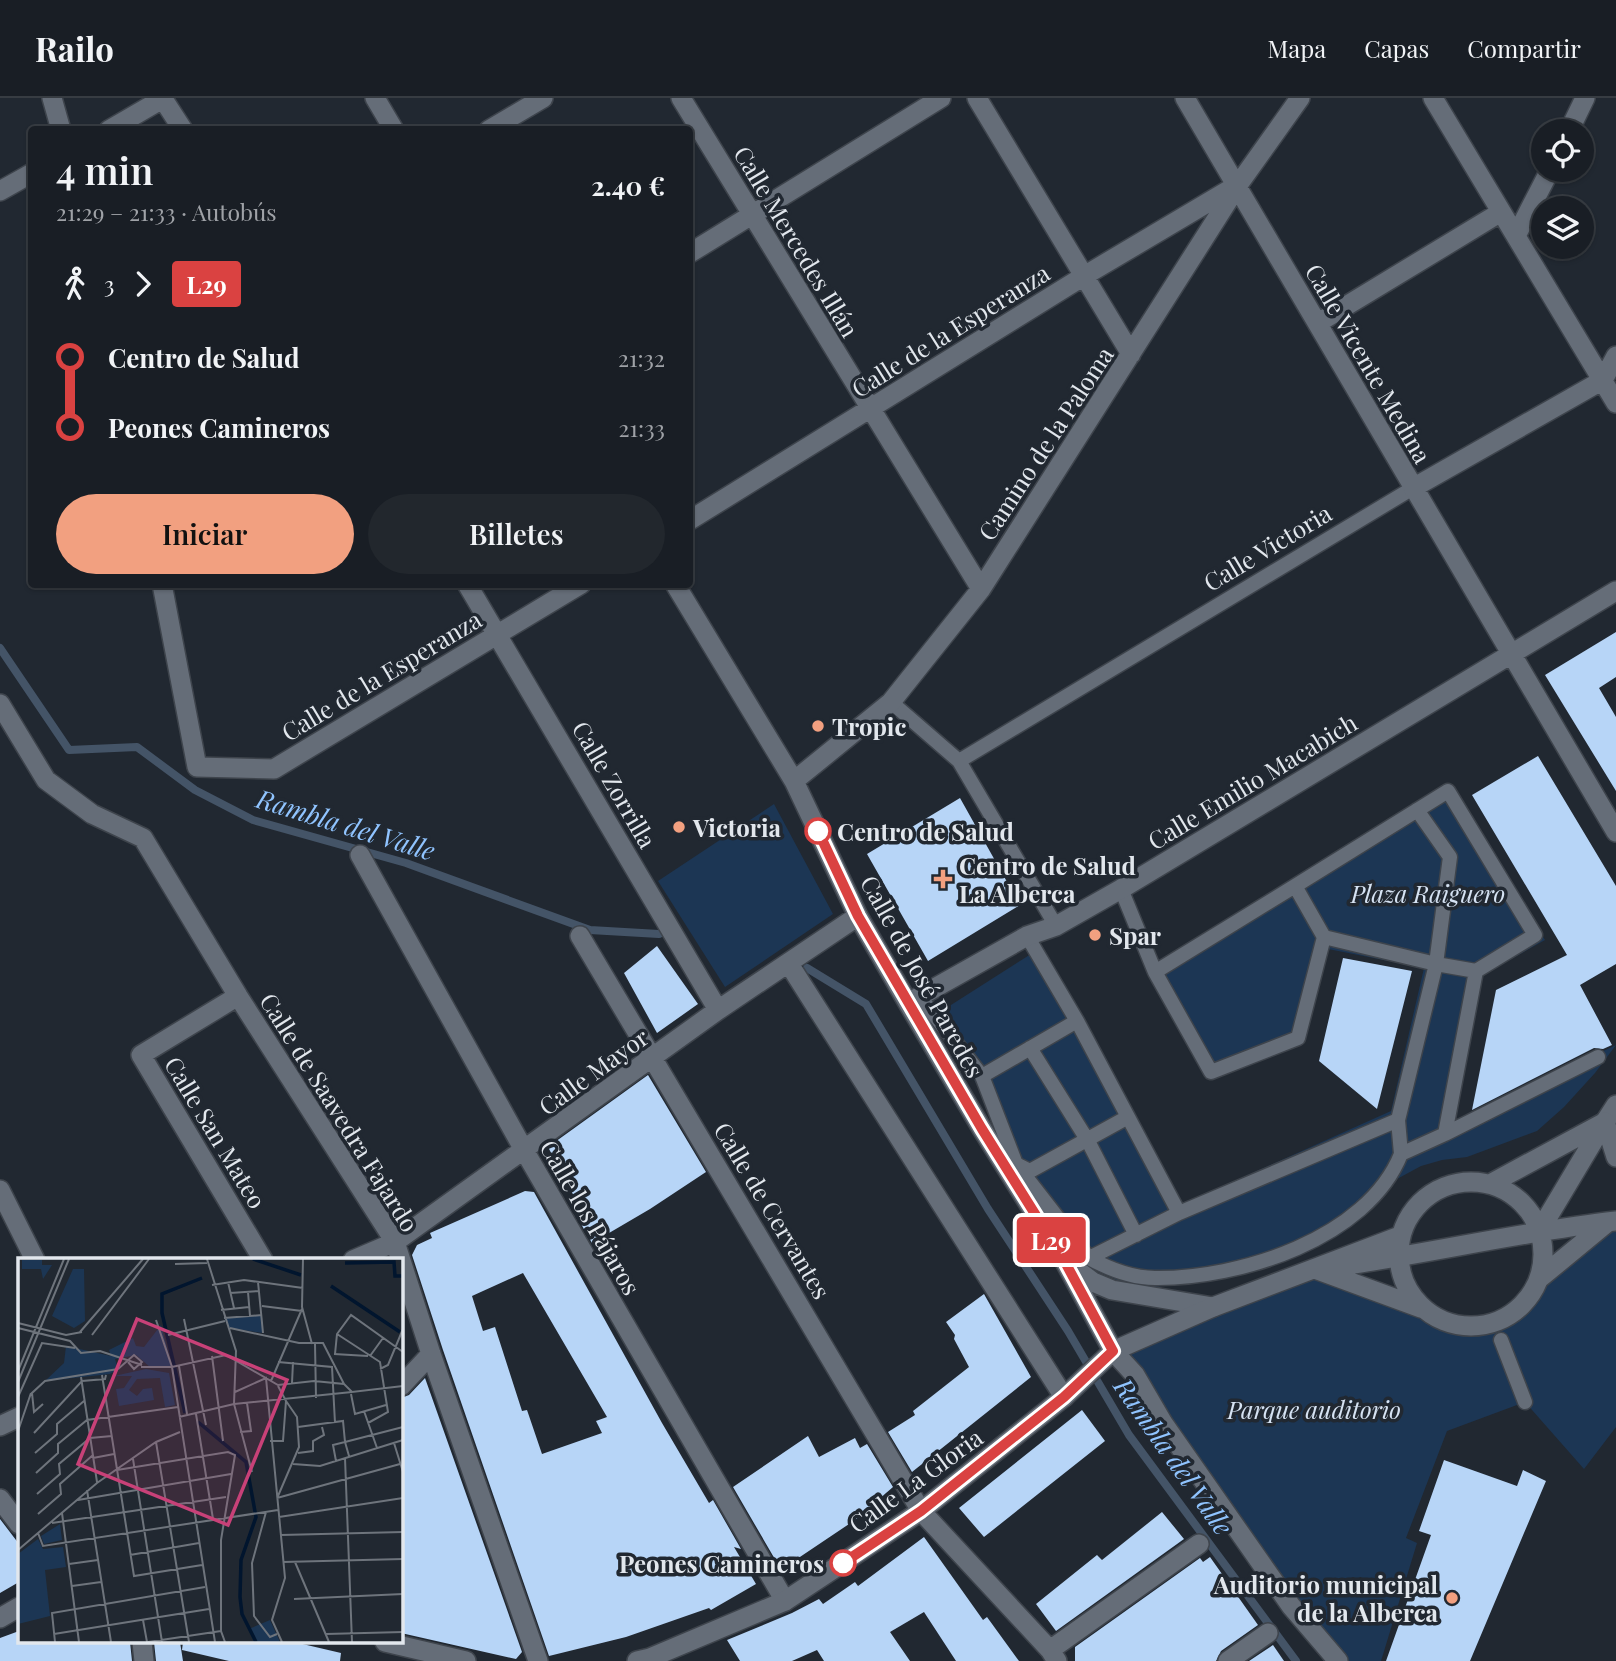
<!DOCTYPE html>
<html lang="es">
<meta charset="utf-8">
<style>
body{margin:0;font-family:"Playfair Display",serif;background:#22272d;color:#f1f3f6;height:100vh;display:flex;flex-direction:column;font-size:26px;white-space:nowrap}
*{box-sizing:border-box;margin:0}
p{font-size:23px;color:#9fa2a7}
.icon{flex:none;width:38px;height:38px;fill:none;stroke:currentColor;stroke-width:2;stroke-linecap:round;stroke-linejoin:round}
.map{position:relative;flex:1;overflow:hidden}
.side{position:absolute;left:28px;top:28px;width:665px;height:462px;display:flex;flex-direction:column;background:#191e25;border-radius:7px;box-shadow:0 2px 5px #0004,0 0 0 2px #373c42}
.side>*{flex:none}
.badge{padding:0 14px;border-radius:5px;font-size:24px;line-height:46px}
.controls{position:absolute;left:1531px;top:21px;display:grid;gap:14px}
.controls a{display:grid;place-items:center;width:63px;height:63px;border-radius:50%;background:#191e25;box-shadow:0 2px 5px #0004,0 0 0 2px #373c42;font-size:35px}
.map>.badge{position:absolute;translate:-50% -50%;box-shadow:0 0 0 4px #fff}
.legs{display:flex;align-items:center;gap:10px;height:77px;padding:0 28px;font-size:23px}
.legs p{margin-inline-start:auto}
.headline{display:flex;align-items:center;justify-content:space-between;height:119px;padding:0 28px}
h1{font-size:38px;font-weight:600;line-height:52px}
.primary-button{display:flex;gap:14px;margin-top:auto;padding:14px 28px}
.primary-button a{flex:1;height:80px;border-radius:42px;background:#f2a080;color:#111;font-size:28px;font-weight:600;line-height:80px;text-align:center}
.primary-button a+a{background:#22272d;color:#f1f3f6}
ul{padding:0 28px;list-style:none}
li{display:flex;align-items:center;gap:24px;height:70px;font-size:26px}
li i{display:grid;place-items:center;width:10px;height:100%;margin:0 9px;background:currentColor}
li i::after{content:'';width:18px;height:18px;margin:-9px;border:5px solid;border-radius:50%;background:#191e25}
li p{margin-inline-start:auto}
li:first-child i{background:linear-gradient(#0000 50%,currentColor 0)}
li:last-child i{background:linear-gradient(currentColor 50%,#0000 0)}
header{display:flex;align-items:center;gap:42px;box-sizing:border-box;height:98px;padding:0 35px;background:#191e25;border-bottom:2px solid #373c42}
header strong{font-size:33px}
nav{display:flex;gap:38px;margin-inline-start:auto;font-size:24px}
.map>svg:first-child{display:block}
</style>
<header>
<strong>Railo</strong>
<nav><a>Mapa</a><a>Capas</a><a>Compartir</a></nav>
</header>
<div class="map">
<svg width="1616" height="1563" viewBox="0 0 1616 1563">
<rect width="100%" height="100%" fill="#212831"/>
<path fill="#1c3654" d="M 1451,689 L 1545,842 L 1479,879 L 1449,1026 L 1616,947 L 1595,975 L 1564,1009 L 1537,1033 L 1467,1059 L 1442,1062 L 1421,1068 L 1397,1081 L 1371,1112 L 1341,1136 L 1304,1155 L 1232,1178 L 1154,1189 L 1116,1182 L 1059,1149 L 940,914 L 1031,856 L 1179,1108 L 1391,1013 L 1424,870 L 1323,850 L 1299,942 L 1211,980 L 1149,874 Z
M 774,706 L 833,816 L 725,889 L 658,783 Z
M 1616,1123 L 1616,1329 L 1584,1371 L 1525,1304 L 1447,1333 L 1406,1440 L 1417,1445 L 1381,1563 L 1338,1563 L 1113,1253 L 1315,1171 L 1421,1210 L 1442,1223 L 1467,1229 L 1485,1228 L 1508,1219 L 1527,1202 L 1540,1180 Z"/>
<g fill="none" stroke-linecap="round" stroke-linejoin="round">
<path stroke="#445467" stroke-width="8" d="M 0,550 L 69,652 L 137,649 L 195,692 L 253,722 L 406,765 L 590,832 L 659,836
M 807,870 L 866,906 L 988,1111 L 1068,1233 L 1129,1337 L 1296,1563"/>
</g>
<path fill="#b7d5f7" fill-rule="evenodd" d="M 1616,534 L 1616,579 L 1599,590 L 1616,619 L 1616,693 L 1545,577 Z
M 1538,658 L 1616,788 L 1616,866 L 1580,887 L 1612,947 L 1603,951 L 1594,950 L 1472,1012 L 1496,892 L 1567,857 L 1472,697 Z
M 960,700 L 1020,807 L 928,863 L 867,756 Z
M 657,848 L 698,906 L 657,935 L 624,875 Z
M 1343,860 L 1412,873 L 1377,1011 L 1319,963 Z
M 648,977 L 706,1074 L 650,1111 L 592,1145 L 566,1100 L 576,1102 L 548,1049 Z
M 525,1093 L 534,1094 L 662,1325 L 709,1405 L 713,1402 L 741,1451 L 734,1449 L 756,1486 L 711,1512 L 709,1510 L 626,1539 L 549,1558 L 443,1252 L 412,1157 L 417,1147 L 432,1140 L 430,1135 ZM 523,1175 L 607,1319 L 596,1323 L 602,1335 L 542,1356 L 527,1312 L 522,1313 L 495,1229 L 483,1233 L 472,1198 Z
M 984,1196 L 1031,1279 L 912,1374 L 888,1334 L 915,1317 L 913,1313 L 969,1269 L 954,1241 L 955,1237 L 946,1224 Z
M 425,1280 L 522,1554 L 516,1561 L 401,1535 L 401,1300 L 409,1297 Z
M 1082,1312 L 1105,1343 L 984,1439 L 959,1410 Z
M 808,1338 L 819,1359 L 855,1340 L 860,1350 L 867,1346 L 893,1389 L 855,1422 L 788,1467 L 776,1463 L 733,1389 Z
M 1444,1362 L 1517,1388 L 1523,1372 L 1546,1383 L 1470,1563 L 1386,1563 L 1431,1437 L 1419,1433 Z
M 1162,1414 L 1184,1441 L 1056,1533 L 1036,1506 L 1097,1457 L 1102,1462 Z
M 0,1421 L 19,1446 L 19,1484 L 0,1495 Z
M 924,1439 L 983,1522 L 987,1519 L 1019,1563 L 956,1563 L 924,1514 L 890,1534 L 910,1563 L 824,1563 L 817,1552 L 792,1563 L 740,1563 L 727,1542 L 792,1515 L 819,1501 L 823,1506 L 855,1484 L 858,1488 Z
M 1210,1459 L 1258,1527 L 1221,1553 L 1216,1563 L 1075,1563 L 1075,1549 L 1200,1460 L 1203,1464 Z
M 19,1533 L 19,1544 L 130,1544 L 132,1563 L 0,1563 L 0,1540 Z
M 154,1544 L 180,1544 L 183,1563 L 156,1563 Z
M 183,1544 L 294,1544 L 341,1555 L 340,1563 L 229,1563 L 182,1552 Z
M 1273,1547 L 1284,1563 L 1249,1563 Z"/>
<g fill="none" stroke-linecap="round" stroke-linejoin="round">
<defs>
<path id="pedestrian" d="M 891,604 L 959,663 L 1056,828
M 959,663 L 1413,390
M 1417,712 L 1450,759 L 1436,866 L 1398,1022 L 1401,1056 L 1445,1036 L 1476,873
M 1121,791 L 1155,874 L 1295,788 L 1324,839 L 1436,866 L 1476,873 L 1535,837 L 1448,693 L 1295,788
M 1155,874 L 1211,974 L 1298,940 L 1324,839
M 920,899 L 982,978 L 1016,1066 L 1089,1160 L 1179,1115 L 1077,923 L 1027,838
M 1030,950 L 1088,1043 L 1136,1137
M 982,978 L 1077,923
M 1445,1036 L 1598,959
M 1016,1066 L 1030,1073 L 1128,1019
M 1179,1115 L 1398,1022
M 1089,1160 C 1109,1171 1131,1180 1155,1180 C 1239,1181 1367,1141 1401,1056
M 1501,1242 L 1525,1304"/>
<path id="minor" d="M 52,0 L 61,32
M 375,0 L 394,32
M 681,0 L 981,491
M 977,0 L 1131,256
M 1185,0 L 1616,734
M 1433,0 L 1616,305
M 163,1 L 183,32
M 109,32 L 164,0
M 489,32 L 543,0
M 1569,33 L 1585,0
M 0,93 L 32,75
M 1516,138 L 1550,72
M 690,155 L 941,0
M 1318,225 L 1501,114
M 1413,390 L 1603,282 L 1616,258
M 690,422 L 1084,178 L 1234,89
M 162,486 L 197,669 L 274,671 L 581,486
M 467,486 L 718,912
M 675,486 L 794,683 L 858,818 L 908,905 L 982,1031 L 1065,1164 L 1113,1253 L 1135,1277 L 1163,1325 L 1291,1508 L 1338,1563
M 0,606 L 46,682 L 92,716 L 143,740 L 238,898 L 395,1144 L 431,1256 L 538,1563
M 794,683 L 891,604 L 981,491 L 1238,87 L 1300,0
M 360,757 L 524,1052 L 785,1503
M 580,838 L 921,1413 L 1050,1552 L 1057,1563
M 789,866 L 1064,1299
M 238,898 L 141,957 L 263,1162
M 908,905 L 1027,838 L 1056,828 L 1121,791 L 1616,493
M 1605,1024 L 1616,1007
M 0,1092 L 35,1162
M 353,1162 L 395,1144 L 718,912 L 858,818
M 1069,1166 L 1093,1184 L 1112,1192 L 1213,1209
M 401,1288 L 431,1256
M 0,1328 L 19,1319
M 0,1401 L 19,1426
M 142,1544 L 144,1563
M 1050,1552 L 1199,1446
M 1228,1563 L 1268,1535"/>
<path id="secondary" d="M 1605,1024 L 1616,1059
M1399 1156a72 72 0 1 1 144 0a72 72 0 1 1-144 0Z
M 1490,1086 L 1605,1024
M 1540,1132 L 1604,1025
M 1347,1167 C 1437,1154 1526,1133 1616,1123
M 1315,1171 L 1421,1210
M 1540,1180 L 1608,1124
M 0,1520 L 19,1509
M 385,1544 L 466,1563
M 637,1563 L 650,1560 L 785,1503 L 921,1413 L 1064,1299 L 1113,1253 L 1213,1209 L 1400,1138"/>
</defs>
<use href="#pedestrian" stroke="#3e444c" stroke-width="17"/>
<use href="#minor" stroke="#3e444c" stroke-width="22"/>
<use href="#secondary" stroke="#3e444c" stroke-width="22"/>
<use href="#pedestrian" stroke="#656d78" stroke-width="14"/>
<use href="#minor" stroke="#656d78" stroke-width="19"/>
<use href="#secondary" stroke="#656d78" stroke-width="19"/>
</g>
<g fill="none" stroke-linecap="round" stroke-linejoin="round">
<defs>
<path id="line-1" d="M 818,733 L 858,818 L 982,1031 L 1065,1164 L 1113,1253 L 1064,1299 L 921,1413 L 843,1465"/>
</defs>
<use href="#line-1" stroke="#fff" stroke-width="16"/>
<use href="#line-1" stroke="#da4241" stroke-width="10"/>
</g>
<g fill="#f2a080" stroke="#212831" stroke-width="2.5">
<circle cx="818" cy="628" r="7"/>
<circle cx="679" cy="729" r="7"/>
<path d="M939.5 770.5h7v7h7v7h-7v7h-7v-7h-7v-7h7z"/>
<circle cx="1095" cy="837" r="7"/>
<circle cx="1452" cy="1500" r="7"/>
</g>
<g fill="#fff" stroke="#da4241" stroke-width="3.5">
<circle cx="818" cy="733" r="12"/>
<circle cx="843" cy="1465" r="12"/>
</g>
<g text-anchor="middle" dominant-baseline="central" stroke-width="7" stroke-linejoin="round" paint-order="stroke">
<g font-size="24" fill="#e2e7ed" stroke="#212831">
<text transform="translate(797 143) rotate(59)">Calle Mercedes Illán</text>
<text transform="translate(950 232) rotate(-32)">Calle de la Esperanza</text>
<text transform="translate(1369 265) rotate(60)">Calle Vicente Medina</text>
<text transform="translate(1045 345) rotate(-57)">Camino de la Paloma</text>
<text transform="translate(1267 449) rotate(-31)">Calle Victoria</text>
<text transform="translate(381 577) rotate(-31)">Calle de la Esperanza</text>
<text transform="translate(1252 683) rotate(-31)">Calle Emilio Macabich</text>
<text transform="translate(615 686) rotate(60)">Calle Zorrilla</text>
<text transform="translate(923 878) rotate(61)">Calle de José Paredes</text>
<text transform="translate(593 973) rotate(-36)">Calle Mayor</text>
<text transform="translate(340 1014) rotate(58)">Calle de Saavedra Fajardo</text>
<text transform="translate(216 1034) rotate(59)">Calle San Mateo</text>
<text transform="translate(773 1112) rotate(59)">Calle de Cervantes</text>
<text transform="translate(591 1119) rotate(60)">Calle los Pájaros</text>
<text transform="translate(915 1382) rotate(-36)">Calle La Gloria</text>
</g>
<g font-size="24" font-weight="bold" fill="#e2e7ed" stroke="#212831" text-anchor="start">
<text x="832" y="628">Tropic</text>
<text x="693" y="729">Victoria</text>
<text x="959" y="767">Centro de Salud<tspan x="959" dy="28">La Alberca</tspan></text>
<text x="1109" y="837">Spar</text>
<text x="1438" y="1486" text-anchor="end">Auditorio municipal<tspan x="1438" dy="28">de la Alberca</tspan></text>
</g>
<g font-size="24" font-weight="bold" fill="#e2e7ed" stroke="#212831" text-anchor="start">
<text x="837" y="733">Centro de Salud</text>
<text x="824" y="1465" text-anchor="end">Peones Camineros</text>
</g>
<g font-size="24" font-style="italic" fill="#d6e3f3" stroke="#212831">
<text x="1428" y="795">Plaza Raiguero</text>
<text x="1314" y="1311">Parque auditorio</text>
</g>
<g font-size="26" font-style="italic" fill="#90c4ff" stroke="#212831">
<text transform="translate(346 726) rotate(17)">Rambla del Valle</text>
<text transform="translate(1174 1358) rotate(55)">Rambla del Valle</text>
</g>
</g>
<g transform="translate(18 1160)">
<rect width="385" height="385" fill="#212831"/>
<path d="M 4,2 L 24,2 L 24,7 L 34,7 L 25,21 L 23,11 L 4,11 ZM 55,11 L 66,11 L 67,63 L 56,70 L 34,58 ZM 244,57 L 245,75 L 211,70 L 206,60 ZM 143,67 L 154,109 L 132,109 L 118,97 L 97,101 L 100,111 L 92,116 L 27,123 L 46,105 L 48,88 L 93,98 L 91,92 L 115,80 L 118,88 L 126,89 ZM 128,111 L 151,115 L 157,147 L 147,149 L 142,120 L 119,121 L 111,132 L 119,138 L 125,131 L 134,130 L 136,142 L 101,148 L 98,131 L 106,130 L 114,118 L 96,118 ZM 42,266 L 44,282 L 26,286 L 23,278 ZM 20,281 L 25,291 L 45,289 L 48,309 L 27,312 L 32,358 L 0,366 L 0,296 ZM 252,362 L 262,384 L 236,384 L 231,371 Z" fill="#1c3654"/>
<path fill="none" stroke="#01152e" stroke-width="3.5" d="M 235,1 L 283,17M 327,5 L 376,4 L 377,18 L 385,18M 313,28 L 382,74M 167,155 L 144,55 L 144,36 L 184,20M 180,164 L 228,204 L 238,259 L 223,302 L 222,339 L 224,356 L 238,384"/>
<path fill="none" stroke="#6e747c" stroke-width="2" d="M 189,1 L 218,93 L 216,146 L 234,214M 285,1 L 284,49 L 294,86M 157,6 L 189,5M 210,24 L 216,50M 240,24 L 245,75M 194,27 L 226,22 L 285,30M 230,34 L 232,58M 212,35 L 241,33M 244,48 L 284,53M 203,52 L 231,49M 206,60 L 244,57M 166,61 L 188,167M 138,62 L 154,109 L 197,384M 0,65 L 48,77 L 64,74M 0,70 L 52,83 L 63,95 L 82,93 L 124,107M 212,70 L 281,85 L 305,85 L 326,126M 62,74 L 125,1M 319,76 L 362,104 L 370,154 L 350,165M 74,77 L 131,1M 150,77 L 207,63M 297,86 L 298,140M 316,96 L 350,98M 317,96 L 319,76 L 333,57 L 385,94M 194,98 L 205,183M 352,98 L 365,80M 260,104 L 314,109 L 317,165M 161,108 L 169,156M 123,109 L 154,109 L 208,97 L 260,127 L 296,123 L 326,126 L 334,134 L 385,128M 100,111 L 116,97 L 124,104 L 116,111 L 110,104M 362,111 L 370,107 L 385,71M 0,113 L 46,1M 84,117 L 116,318 L 184,307M 63,119 L 79,224M 253,123 L 284,51M 0,124 L 51,1M 274,125 L 275,104M 217,134 L 248,120 L 267,320 L 254,362 L 264,384M 333,136 L 337,156 L 368,147M 0,139 L 24,85 L 57,90M 25,146 L 16,154 L 14,135 L 27,123 L 100,111M 346,153 L 359,190M 178,156 L 195,261M 161,159 L 216,146 L 334,134M 280,169 L 325,163 L 327,184 L 315,187 L 318,203M 0,173 L 13,135M 222,174 L 233,173 L 229,145M 16,175 L 64,123 L 87,121 L 88,117M 252,183 L 265,183 L 268,143 L 260,128M 138,184 L 171,384M 376,185 L 385,214M 17,195 L 39,176 L 39,166 L 66,143M 280,195 L 295,193 L 295,183 L 306,177 L 304,169M 331,198 L 327,184 L 385,169M 75,200 L 96,196M 327,200 L 334,384M 115,201 L 144,384M 275,206 L 302,208 L 385,182M 99,212 L 210,194 L 217,197 L 203,282 L 203,373 L 207,384M 18,215 L 40,195 L 40,186 L 69,162 L 160,149M 69,232 L 93,384M 19,236 L 42,216 L 41,206 L 72,180 L 94,178M 260,238 L 281,189 L 279,159 L 268,143M 259,240 L 382,206M 60,242 L 213,216M 248,254 L 234,305 L 236,358 L 252,379 L 259,376M 44,255 L 61,384M 20,256 L 43,236 L 42,226 L 75,197M 261,259 L 385,240M 34,265 L 208,239M 20,275 L 25,288 L 260,252M 263,277 L 385,274M 0,292 L 79,225 L 138,184 L 162,174M 112,297 L 181,285M 265,304 L 385,301M 277,304 L 311,384M 51,306 L 80,302M 54,328 L 83,324M 276,341 L 385,336M 125,362 L 129,384M 36,376 L 191,351M 308,376 L 385,374M 37,384 L 34,355 L 187,329M 130,384 L 203,373"/>
<path fill="#c84178" fill-opacity="0.15" stroke="#c84178" stroke-width="3.5" d="M 119,61 L 269,122 L 210,267 L 60,206 Z"/>
<rect width="385" height="385" fill="none" stroke="#e2e7ed" stroke-width="3.5"/>
</g>
</svg>
<div class="controls">
<a><svg class="icon" aria-label="locate" viewBox="0 0 24 24"><circle cx="12" cy="12" r="6"/><path d="M12 2v4M12 18v4M2 12h4M18 12h4"/></svg></a>
<a><svg class="icon" aria-label="layers" viewBox="0 0 24 24"><path d="M12 4l9 5-9 5-9-5zM3 14l9 5 9-5"/></svg></a>
</div>
<b class="badge" style="left:1051px;top:1142px;background:#da4241;color:#fff">L29</b>
<section class="side">
<div class="headline"><div><h1>4 min</h1><p>21:29 – 21:33 · Autobús</p></div><b>2.40 €</b></div>
<div class="legs"><svg class="icon" aria-label="walk" viewBox="0 0 24 24"><circle cx="13" cy="4" r="2"/><path d="M13 8l-2 6 4 7M11 14l-3 7M7 12l3-4h3l4 4"/></svg>3<svg class="icon" aria-label="forward" viewBox="0 0 24 24"><path d="M9 5l7 7-7 7"/></svg><b class="badge" style="background:#da4241;color:#fff">L29</b></div>
<ul>
<li><i style="color:#da4241"></i><b>Centro de Salud</b><p>21:32</p></li>
<li><i style="color:#da4241"></i><b>Peones Camineros</b><p>21:33</p></li>
</ul>
<div class="primary-button"><a>Iniciar</a><a>Billetes</a></div>
</section>
</div>
